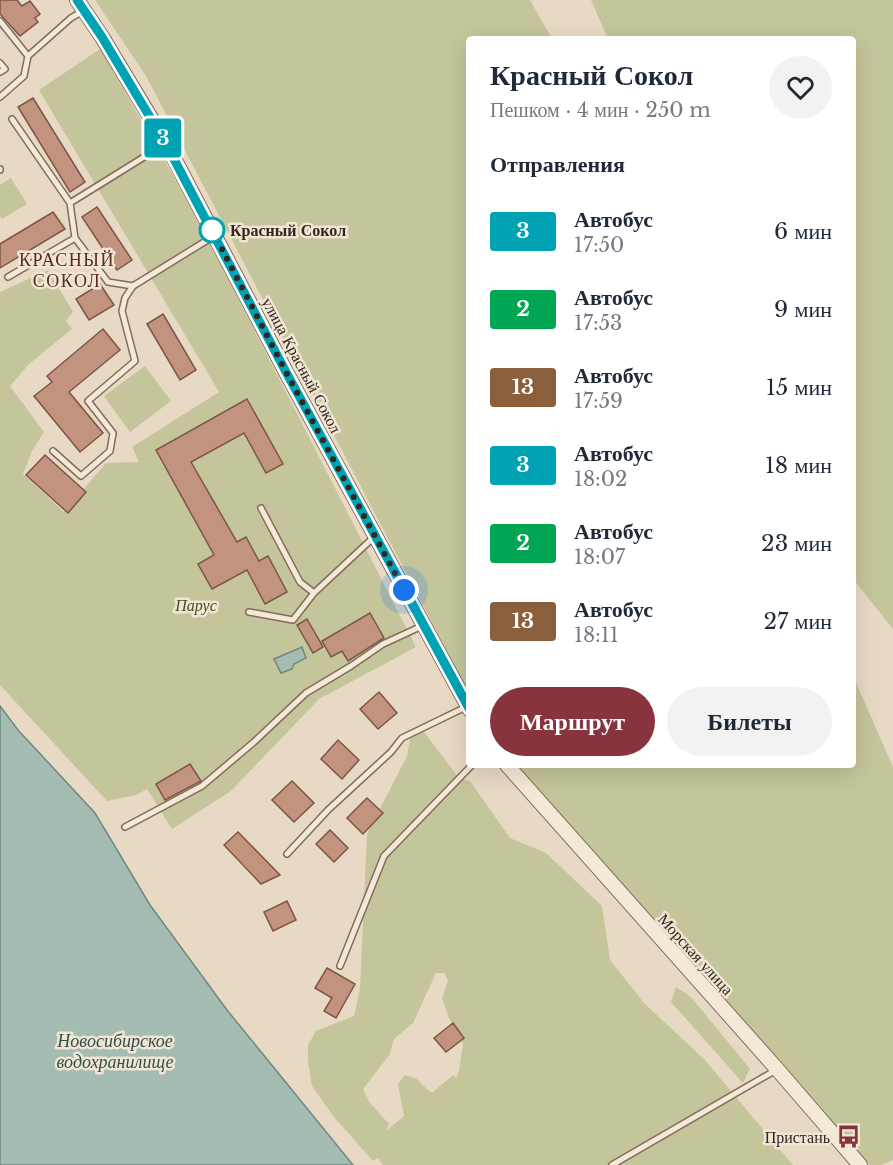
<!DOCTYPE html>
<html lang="ru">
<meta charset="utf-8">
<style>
body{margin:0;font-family:"Libre Baskerville",serif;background:#f2f2f3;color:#1f2937;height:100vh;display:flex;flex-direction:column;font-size:22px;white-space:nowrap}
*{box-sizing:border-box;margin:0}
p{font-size:20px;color:#747a83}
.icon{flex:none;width:33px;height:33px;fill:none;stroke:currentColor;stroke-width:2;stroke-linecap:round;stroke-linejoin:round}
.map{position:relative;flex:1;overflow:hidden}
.panel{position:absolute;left:466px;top:36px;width:390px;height:732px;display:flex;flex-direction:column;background:#fff;border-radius:6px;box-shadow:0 6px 24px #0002}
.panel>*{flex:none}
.badge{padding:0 12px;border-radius:4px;font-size:21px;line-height:39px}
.you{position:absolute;width:30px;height:30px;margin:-15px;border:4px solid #fff;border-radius:50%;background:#1a73e8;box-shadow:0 0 0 9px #1a73e833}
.map>.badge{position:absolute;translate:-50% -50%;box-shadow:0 0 0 3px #fff}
h2{padding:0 24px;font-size:22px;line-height:54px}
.round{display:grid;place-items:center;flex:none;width:63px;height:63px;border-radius:32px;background:#f2f2f3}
.headline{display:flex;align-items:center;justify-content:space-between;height:102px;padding:0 24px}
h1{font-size:28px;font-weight:700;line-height:45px}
.primary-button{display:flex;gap:12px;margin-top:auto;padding:12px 24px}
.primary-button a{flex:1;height:69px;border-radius:36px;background:#88343e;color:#fff;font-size:24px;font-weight:700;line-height:69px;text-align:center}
.primary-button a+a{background:#f2f2f3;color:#1f2937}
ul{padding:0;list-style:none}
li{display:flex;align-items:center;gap:18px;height:78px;padding:0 24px}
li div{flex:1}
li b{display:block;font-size:22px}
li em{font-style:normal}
li .badge{min-width:66px;font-weight:700;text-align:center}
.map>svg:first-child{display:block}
</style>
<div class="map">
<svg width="893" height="1165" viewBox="0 0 893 1165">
<rect width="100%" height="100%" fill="#e8d9c4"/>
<path fill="#c4c59a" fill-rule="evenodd" d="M 95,0 L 530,0 L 552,39 L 470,39 L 469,693 L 146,76 Z
M 591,0 L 893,0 L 893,629 L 854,580 L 854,39 L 608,39 Z
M 100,49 L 191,206 L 416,647 L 319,699 L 231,791 L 172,829 L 147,789 L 136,795 L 107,801 L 0,685 L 0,292 L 48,270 L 73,312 L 66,321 L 72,329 L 29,364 L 10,386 L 44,432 L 32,451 L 23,474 L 64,512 L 106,463 L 139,462 L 132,447 L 219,392 L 39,90 Z
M 11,178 L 27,204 L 2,219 L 0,216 L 0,185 Z
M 145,366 L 171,401 L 130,432 L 104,396 Z
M 854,678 L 893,767 L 893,1160 L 882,1165 L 870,1165 L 517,765 L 854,765 Z
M 424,732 L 459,778 L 470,781 L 510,838 L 546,853 L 602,906 L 610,960 L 644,1003 L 705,1060 L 793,1165 L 383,1165 L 378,1158 L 373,1161 L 334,1117 L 312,1086 L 308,1061 L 308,1045 L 316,1031 L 354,1016 L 360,989 L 367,834 L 407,756 L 410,738 ZM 436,973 L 445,973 L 448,981 L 442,998 L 449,1018 L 463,1044 L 459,1071 L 456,1078 L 453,1075 L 433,1092 L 430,1092 L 417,1079 L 405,1075 L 398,1084 L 404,1116 L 386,1131 L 389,1124 L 370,1103 L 363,1089 L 390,1054 L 394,1039 L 413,1023 Z
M 676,987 L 691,997 L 750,1069 L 743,1083 L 671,1002 Z"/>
<path fill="#a5bcb3" stroke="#6e897f" stroke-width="1.5" d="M 302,647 L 306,658 L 294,664 L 292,669 L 281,673 L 274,659 Z
M 0,706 L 18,730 L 95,813 L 150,905 L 227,1010 L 353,1165 L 0,1165 Z"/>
<path fill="#c2937e" stroke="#7d5546" stroke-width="1.5" d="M 0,0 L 17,0 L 22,6 L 30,1 L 40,14 L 35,18 L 38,22 L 20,36 L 18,34 L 0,14 Z
M 33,98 L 85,182 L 70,192 L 18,107 Z
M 97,207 L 132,260 L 117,270 L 82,217 Z
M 53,212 L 65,229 L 0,268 L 0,244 Z
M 100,284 L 114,305 L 89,320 L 76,299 Z
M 163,314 L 196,370 L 180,380 L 147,324 Z
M 103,329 L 120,350 L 69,392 L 103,433 L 80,452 L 34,396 L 52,382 L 47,376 Z
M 247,399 L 283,464 L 266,473 L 244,433 L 191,462 L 237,542 L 246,537 L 259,561 L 268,556 L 287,592 L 265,604 L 247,570 L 212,589 L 198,564 L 214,555 L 156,450 Z
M 45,455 L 86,492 L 68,513 L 26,475 Z
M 370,613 L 384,638 L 348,661 L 342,651 L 331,657 L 322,641 Z
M 307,619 L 323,647 L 313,653 L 297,625 Z
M 379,692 L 397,713 L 378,729 L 360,709 Z
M 338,740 L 359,760 L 342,779 L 321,759 Z
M 190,764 L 201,781 L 165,800 L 156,784 Z
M 292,781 L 314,803 L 294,822 L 272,800 Z
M 367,798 L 383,813 L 363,834 L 347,818 Z
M 330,830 L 348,848 L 334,862 L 316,844 Z
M 238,832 L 280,875 L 261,884 L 224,845 Z
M 287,901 L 296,920 L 273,931 L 264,912 Z
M 327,968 L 355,984 L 336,1018 L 324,1011 L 332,998 L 315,988 Z
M 453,1023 L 464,1038 L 446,1052 L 434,1038 Z"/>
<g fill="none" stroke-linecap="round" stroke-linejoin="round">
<defs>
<path id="service" d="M 0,21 L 28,56
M 0,63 L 5,69 L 0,72
M 0,97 L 24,76 L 28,56 L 71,18 L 83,11
M 12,119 L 70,203
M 0,169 L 0,170
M 75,238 L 108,282 L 133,286
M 8,277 L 75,238 L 70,203 L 165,144
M 53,451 L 81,476 L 110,451 L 113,433 L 88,401 L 135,361 L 122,311 L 125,298 L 133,286 L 214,236
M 261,508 L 300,582 L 314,593
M 249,612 L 293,620 L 314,593 L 374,537
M 125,827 L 202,786 L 254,742 L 306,693 L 351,666 L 383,644 L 422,626
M 287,854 L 328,810 L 391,752 L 402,738 L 466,707
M 340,966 L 384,856 L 472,765
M 612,1165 L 776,1070"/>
<path id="tertiary" d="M 77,0 L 102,37 L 166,143 L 286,372 L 470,710
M 507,765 L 777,1069 L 860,1165"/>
</defs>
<use href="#service" stroke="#816c5d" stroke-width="8"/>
<use href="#tertiary" stroke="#816c5d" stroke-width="16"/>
<use href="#service" stroke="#f4e8d6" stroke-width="5"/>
<use href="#tertiary" stroke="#f4e8d6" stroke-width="14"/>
</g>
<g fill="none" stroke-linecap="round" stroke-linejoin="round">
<defs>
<path id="line" d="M 77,0 L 102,37 L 166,144 L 286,372 L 470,710"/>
</defs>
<use href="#line" stroke="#fff" stroke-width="14"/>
<use href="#line" stroke="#00a3b4" stroke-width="9"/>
<path stroke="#32261f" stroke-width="6" stroke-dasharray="0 10.8" d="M 212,230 L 286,372 L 404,590"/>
</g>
<defs>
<symbol id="bus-bare" viewBox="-9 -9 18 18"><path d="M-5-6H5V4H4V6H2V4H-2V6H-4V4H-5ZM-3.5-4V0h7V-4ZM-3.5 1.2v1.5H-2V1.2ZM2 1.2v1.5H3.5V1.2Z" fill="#88343e" stroke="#f1e5d3" stroke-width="2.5" paint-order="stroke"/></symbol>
</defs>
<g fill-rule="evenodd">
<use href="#bus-bare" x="832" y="1120" width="33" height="33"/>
</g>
<circle fill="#fff" stroke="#00a3b4" stroke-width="3" cx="212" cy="230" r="12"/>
<g text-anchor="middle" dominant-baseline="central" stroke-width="5" stroke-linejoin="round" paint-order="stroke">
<g font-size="16" font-weight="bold" fill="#32261f" stroke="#f1e5d3" text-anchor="start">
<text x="230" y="230">Красный Сокол</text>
</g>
<g font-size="16" fill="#32261f" stroke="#f1e5d3">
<text transform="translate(302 365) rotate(62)">улица Красный Сокол</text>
<text transform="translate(696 954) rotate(48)">Морская улица</text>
</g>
<g font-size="16" font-style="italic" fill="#474c28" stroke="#f1e5d3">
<text x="196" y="605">Парус</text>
</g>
<g font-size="16" fill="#32261f" stroke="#f1e5d3" text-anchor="end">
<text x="830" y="1137">Пристань</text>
</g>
<g font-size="18" letter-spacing="1.5" fill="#5a2924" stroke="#f1e5d3">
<text x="67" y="260">КРАСНЫЙ<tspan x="67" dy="21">СОКОЛ</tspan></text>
</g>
<g font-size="18" font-style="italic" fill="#30504b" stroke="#f1e5d3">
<text x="115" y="1041">Новосибирское<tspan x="115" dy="21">водохранилище</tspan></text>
</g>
</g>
</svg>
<div class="you" style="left:404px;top:590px"></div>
<b class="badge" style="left:163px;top:138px;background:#00a3b4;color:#fff">3</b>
<section class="panel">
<div class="headline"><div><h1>Красный Сокол</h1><p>Пешком · 4 мин · 250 m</p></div><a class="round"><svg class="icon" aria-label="heart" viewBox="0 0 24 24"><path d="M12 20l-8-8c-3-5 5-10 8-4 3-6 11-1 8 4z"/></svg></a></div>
<h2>Отправления</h2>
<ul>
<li><span class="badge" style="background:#00a3b4;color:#fff">3</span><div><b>Автобус</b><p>17:50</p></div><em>6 мин</em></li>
<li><span class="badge" style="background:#00a651;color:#fff">2</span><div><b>Автобус</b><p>17:53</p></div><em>9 мин</em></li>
<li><span class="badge" style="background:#8b5e3c;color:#fff">13</span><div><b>Автобус</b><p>17:59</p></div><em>15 мин</em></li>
<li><span class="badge" style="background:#00a3b4;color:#fff">3</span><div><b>Автобус</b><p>18:02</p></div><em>18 мин</em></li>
<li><span class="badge" style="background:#00a651;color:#fff">2</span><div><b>Автобус</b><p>18:07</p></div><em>23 мин</em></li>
<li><span class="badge" style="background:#8b5e3c;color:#fff">13</span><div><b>Автобус</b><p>18:11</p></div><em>27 мин</em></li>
</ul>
<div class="primary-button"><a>Маршрут</a><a>Билеты</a></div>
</section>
</div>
